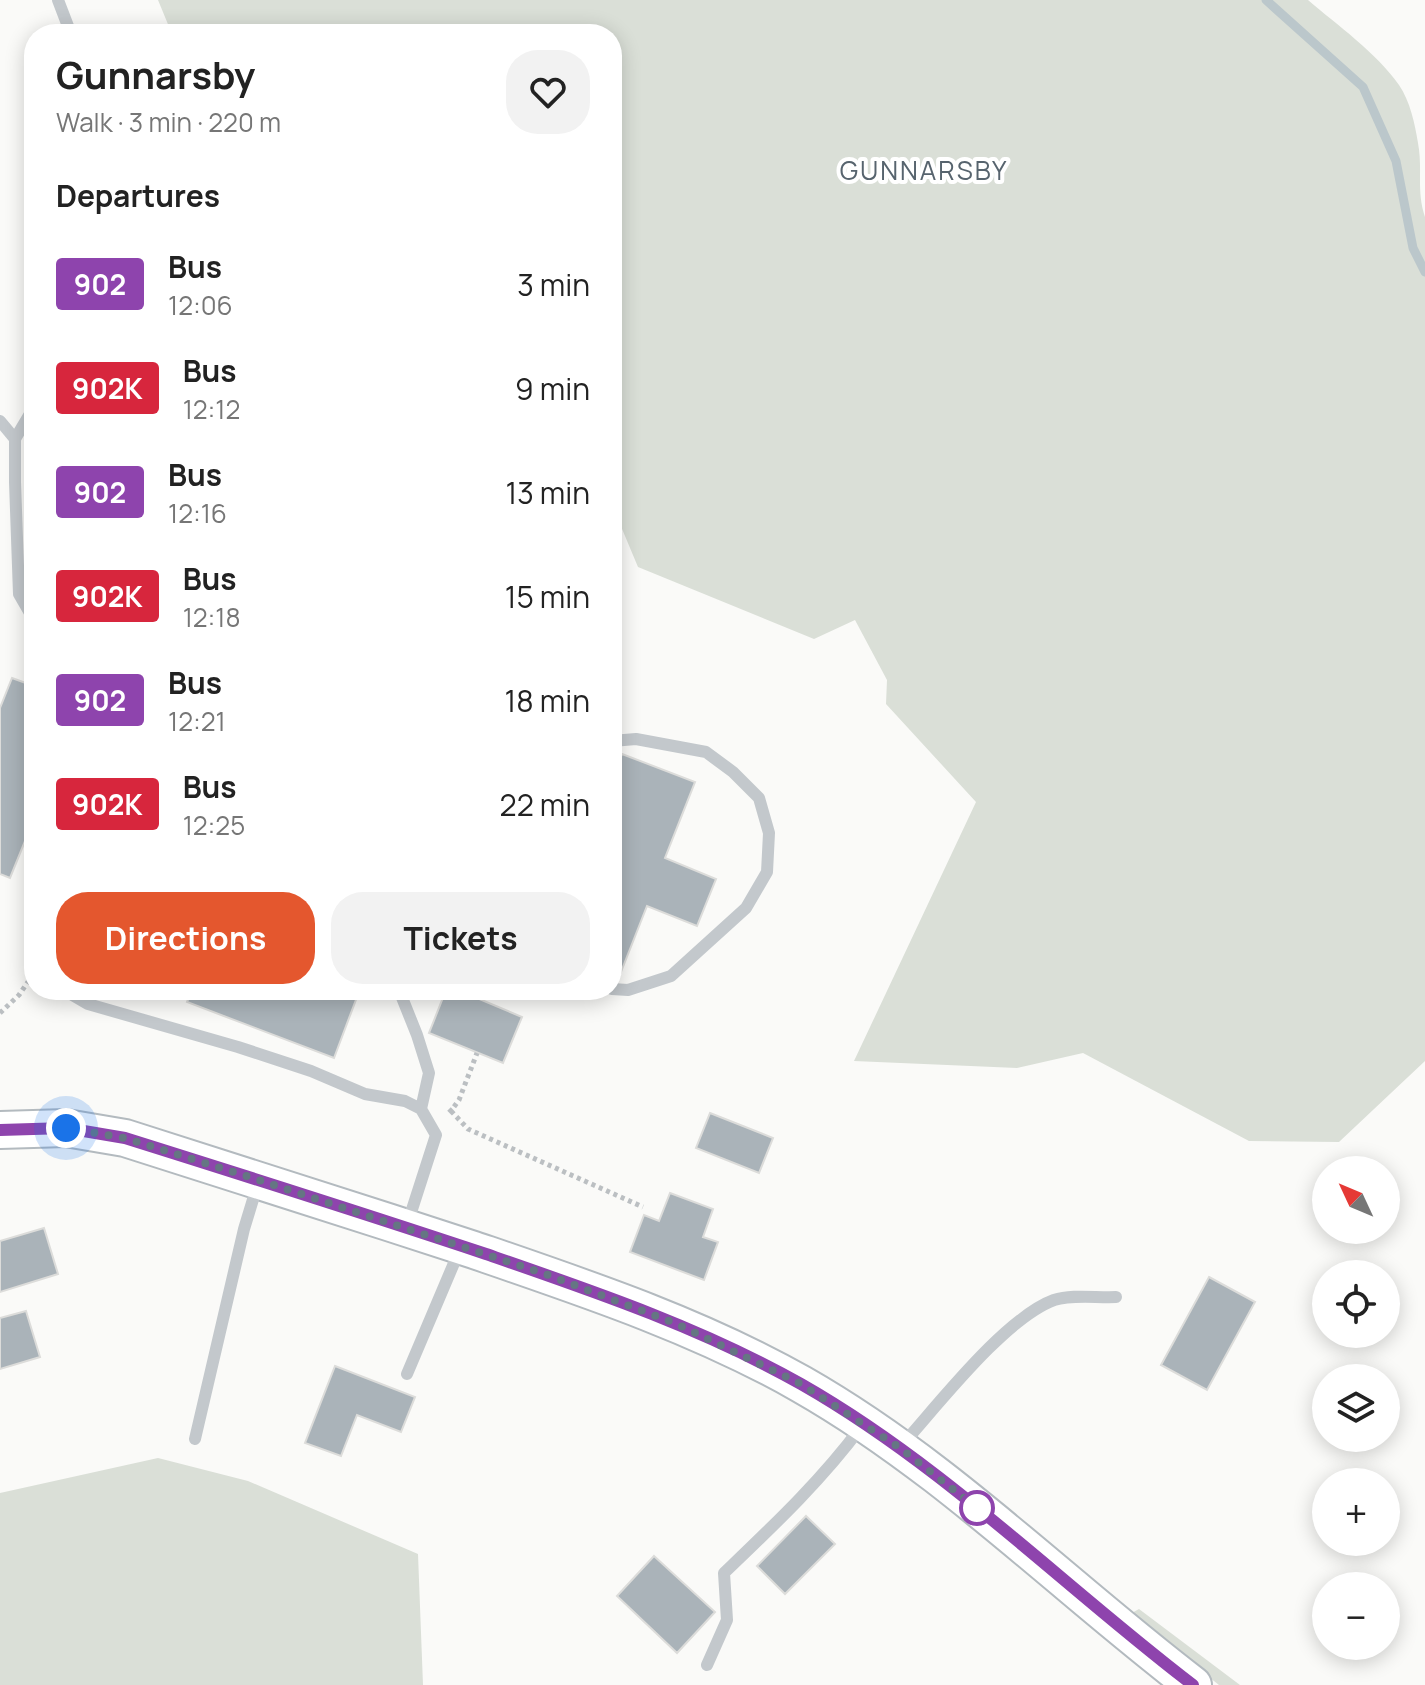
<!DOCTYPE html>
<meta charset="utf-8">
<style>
body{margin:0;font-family:Manrope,sans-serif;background:#f2f2f2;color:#222;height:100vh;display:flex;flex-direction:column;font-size:30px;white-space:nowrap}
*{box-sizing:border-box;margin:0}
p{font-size:26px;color:#767676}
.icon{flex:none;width:44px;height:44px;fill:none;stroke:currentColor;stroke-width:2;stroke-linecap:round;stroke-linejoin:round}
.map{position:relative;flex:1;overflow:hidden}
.drawer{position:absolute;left:24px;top:24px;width:598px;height:976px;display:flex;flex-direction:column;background:#fff;border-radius:32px;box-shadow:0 4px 20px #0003}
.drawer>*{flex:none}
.badge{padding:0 16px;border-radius:6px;font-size:28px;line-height:52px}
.needle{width:52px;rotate:314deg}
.buttons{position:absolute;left:1312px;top:1156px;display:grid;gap:16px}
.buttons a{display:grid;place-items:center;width:88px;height:88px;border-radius:50%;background:#fff;box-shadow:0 4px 20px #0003;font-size:40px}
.you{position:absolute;width:40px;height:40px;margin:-20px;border:6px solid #fff;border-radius:50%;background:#1a73e8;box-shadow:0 0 0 12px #1a73e833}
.map>.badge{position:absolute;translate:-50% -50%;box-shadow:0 0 0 4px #fff}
h2{padding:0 32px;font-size:30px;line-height:72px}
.round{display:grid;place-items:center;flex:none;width:84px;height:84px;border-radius:32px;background:#f2f2f2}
.summary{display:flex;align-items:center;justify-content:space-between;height:136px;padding:0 32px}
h1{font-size:38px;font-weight:700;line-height:60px}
.button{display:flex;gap:16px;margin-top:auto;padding:16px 32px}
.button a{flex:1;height:92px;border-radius:32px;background:#e4572e;color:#fff;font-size:32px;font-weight:700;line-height:92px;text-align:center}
.button a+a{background:#f2f2f2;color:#222}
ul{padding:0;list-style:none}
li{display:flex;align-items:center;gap:24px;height:104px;padding:0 32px}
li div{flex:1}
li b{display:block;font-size:30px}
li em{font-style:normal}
li .badge{min-width:88px;font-weight:700;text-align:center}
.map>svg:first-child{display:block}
</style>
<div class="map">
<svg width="1425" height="1685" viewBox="0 0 1425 1685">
<rect width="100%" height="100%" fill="#fafaf8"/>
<path fill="#dadfd7" d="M 158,0 L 1308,0 C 1337,25 1377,53 1399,85 C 1410,101 1415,124 1418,143 C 1423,170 1416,190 1425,217 L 1425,1061 L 1339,1142 L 1249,1141 L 1083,1053 L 1017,1068 L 854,1061 L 976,802 L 886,704 L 887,680 L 855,620 L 814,639 L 638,567 L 612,505 L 612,34 L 172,34 Z
M 158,1458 L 248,1481 L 418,1554 L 423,1685 L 0,1685 L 0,1493 Z
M 1139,1609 L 1240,1685 L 1219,1685 L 1130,1614 Z"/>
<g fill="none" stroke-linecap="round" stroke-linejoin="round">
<path stroke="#bbc7cb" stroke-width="9" d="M 1266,0 L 1363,87 L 1396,161 L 1413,248 L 1425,272"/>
</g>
<path fill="#aab3b9" stroke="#dcdcda" stroke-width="2" d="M 12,678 L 34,686 L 34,819 L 10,878 L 0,874 L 0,708 Z
M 622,754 L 695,782 L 665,858 L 716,879 L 697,926 L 647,906 L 617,982 L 612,980 L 612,780 Z
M 192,990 L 338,990 L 357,997 L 334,1058 L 187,1002 Z
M 446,990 L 458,990 L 522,1017 L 503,1063 L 429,1033 Z
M 710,1113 L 773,1138 L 759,1173 L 696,1148 Z
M 670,1193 L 713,1209 L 703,1237 L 718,1242 L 704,1280 L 630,1252 L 644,1215 L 659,1221 Z
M 44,1228 L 58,1274 L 0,1292 L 0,1241 Z
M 1209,1277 L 1255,1302 L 1207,1390 L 1161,1365 Z
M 26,1311 L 40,1357 L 0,1369 L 0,1318 Z
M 335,1366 L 415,1397 L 401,1432 L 357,1415 L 341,1456 L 305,1443 Z
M 806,1516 L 835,1544 L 785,1594 L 757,1566 Z
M 654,1556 L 715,1612 L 677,1653 L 617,1596 Z"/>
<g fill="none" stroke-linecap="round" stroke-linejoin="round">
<defs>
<path id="secondary" d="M 0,1130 L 66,1128 L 125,1138 C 242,1175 358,1212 474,1250 C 585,1288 699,1326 801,1384 C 945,1466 1062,1585 1193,1685"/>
</defs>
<use href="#secondary" stroke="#b3babf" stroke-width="40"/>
<path stroke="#bbbfc2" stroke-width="5" stroke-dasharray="4 4" stroke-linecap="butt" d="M 0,1013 L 19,995 L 34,973
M 449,1109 L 451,1111 L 459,1100 L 477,1053
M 451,1111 L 468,1129 L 643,1207"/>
<path stroke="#c3c8cc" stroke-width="12" d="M 58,0 L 71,34
M 34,407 L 15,439 L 15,482 L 19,594 L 34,620
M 0,421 L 15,439
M 612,741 L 636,739 L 706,752 L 733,772 L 759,798 L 769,833 L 767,872 L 746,908 L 671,976 L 628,990 L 612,989
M 64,990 L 88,1004 L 238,1047 L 311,1071 L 365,1094 L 405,1101 L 421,1109 L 436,1135 L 407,1225
M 399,990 L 417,1035 L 429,1073 L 421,1109
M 407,1374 L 460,1249
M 195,1439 L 244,1229 L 258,1183
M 902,1445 C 938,1405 1005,1318 1054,1300 C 1072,1294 1097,1298 1116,1297
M 707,1665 L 727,1620 L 724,1573 C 772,1527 821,1481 861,1427"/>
<use href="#secondary" stroke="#fff" stroke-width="36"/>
</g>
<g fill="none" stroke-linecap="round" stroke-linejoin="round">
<defs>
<path id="line" d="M 0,1130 L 66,1128 L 125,1138 C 246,1176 366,1214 486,1254 C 593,1291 702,1328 801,1384 C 945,1466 1062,1585 1193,1685"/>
</defs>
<use href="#line" stroke="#fff" stroke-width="18"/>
<use href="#line" stroke="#8e44ad" stroke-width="12"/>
<path stroke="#657683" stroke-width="8" stroke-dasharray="0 14.4" d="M 66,1128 L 125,1138 L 259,1180 L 548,1275 L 677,1324 L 801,1384 L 900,1448 L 977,1508"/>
</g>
<circle fill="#fff" stroke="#8e44ad" stroke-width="4" cx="977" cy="1508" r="16"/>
<g text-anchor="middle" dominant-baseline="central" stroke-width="8" stroke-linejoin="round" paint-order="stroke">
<g font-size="26" letter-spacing="2" fill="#57646e" stroke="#fff">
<text x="924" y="170">GUNNARSBY</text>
</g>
</g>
</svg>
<div class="buttons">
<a><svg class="needle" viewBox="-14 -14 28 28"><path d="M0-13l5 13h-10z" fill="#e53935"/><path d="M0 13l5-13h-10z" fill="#767676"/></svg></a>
<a><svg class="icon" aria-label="locate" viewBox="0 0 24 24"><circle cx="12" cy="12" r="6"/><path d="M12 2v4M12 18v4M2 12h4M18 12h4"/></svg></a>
<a><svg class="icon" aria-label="layers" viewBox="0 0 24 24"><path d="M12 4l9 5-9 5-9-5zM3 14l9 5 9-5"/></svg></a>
<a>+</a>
<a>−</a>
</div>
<div class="you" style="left:66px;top:1128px"></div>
<section class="drawer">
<div class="summary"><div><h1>Gunnarsby</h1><p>Walk · 3 min · 220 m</p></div><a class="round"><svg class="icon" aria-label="heart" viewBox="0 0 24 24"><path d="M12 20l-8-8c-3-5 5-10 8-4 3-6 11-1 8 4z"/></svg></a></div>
<h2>Departures</h2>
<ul>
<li><span class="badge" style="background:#8e44ad;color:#fff">902</span><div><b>Bus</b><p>12:06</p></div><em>3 min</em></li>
<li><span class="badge" style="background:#d7263d;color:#fff">902K</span><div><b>Bus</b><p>12:12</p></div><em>9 min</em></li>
<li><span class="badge" style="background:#8e44ad;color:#fff">902</span><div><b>Bus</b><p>12:16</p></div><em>13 min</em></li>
<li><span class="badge" style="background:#d7263d;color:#fff">902K</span><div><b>Bus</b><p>12:18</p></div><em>15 min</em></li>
<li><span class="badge" style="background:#8e44ad;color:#fff">902</span><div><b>Bus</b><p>12:21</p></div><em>18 min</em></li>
<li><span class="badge" style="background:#d7263d;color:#fff">902K</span><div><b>Bus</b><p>12:25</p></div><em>22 min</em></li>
</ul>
<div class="button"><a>Directions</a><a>Tickets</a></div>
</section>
</div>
